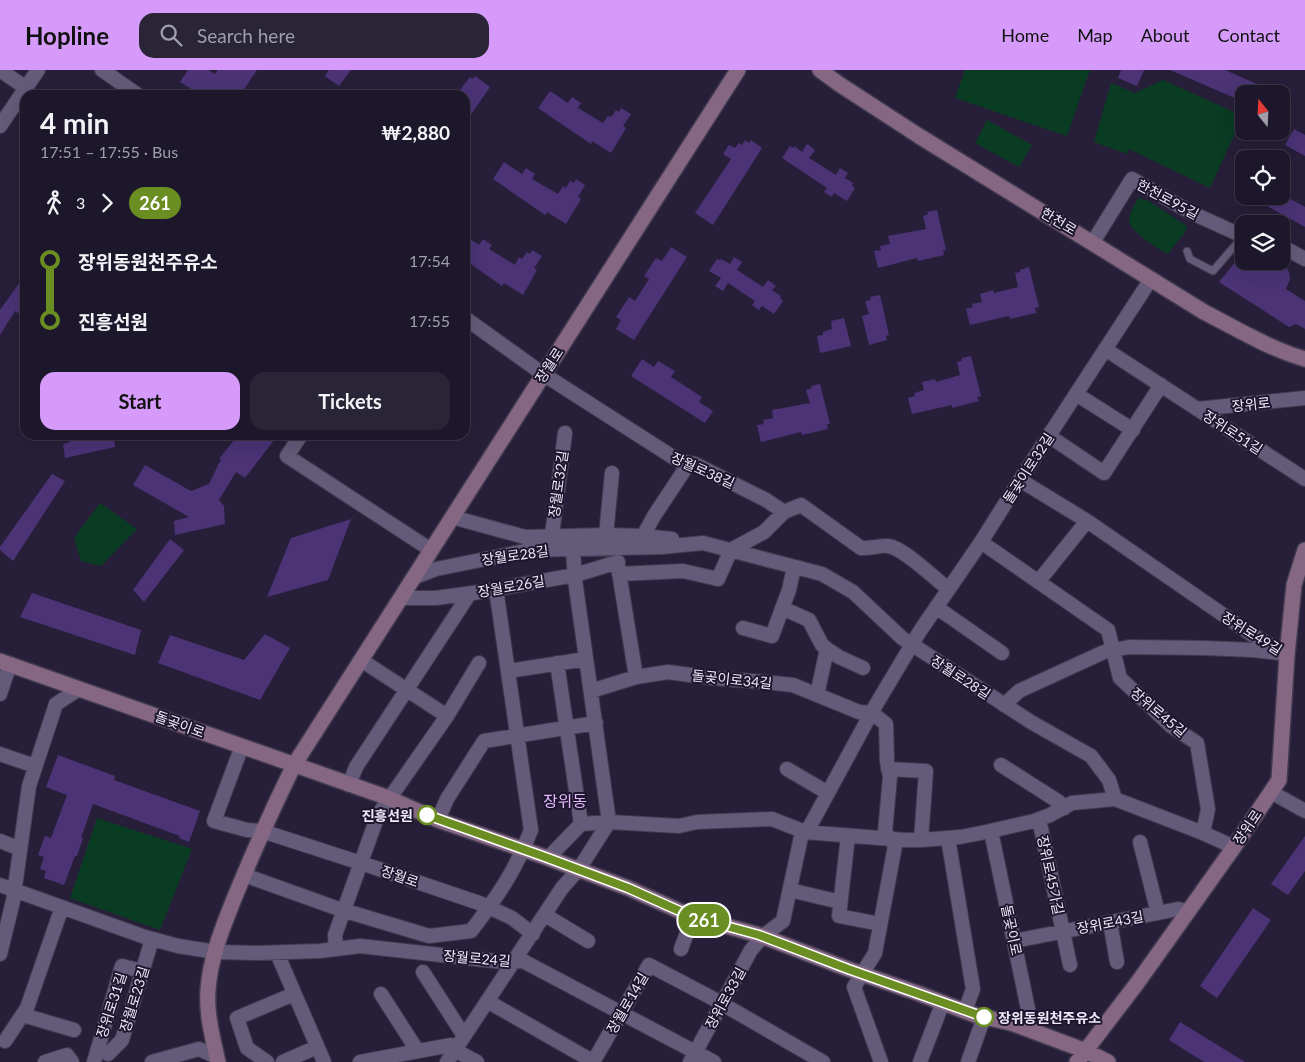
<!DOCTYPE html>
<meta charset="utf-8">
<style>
body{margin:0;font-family:Lato,"Noto Sans KR",sans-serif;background:#2a2437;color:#f1f3f6;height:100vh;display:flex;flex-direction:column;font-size:19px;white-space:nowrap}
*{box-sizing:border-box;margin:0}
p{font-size:16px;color:#a09fa9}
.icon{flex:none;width:28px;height:28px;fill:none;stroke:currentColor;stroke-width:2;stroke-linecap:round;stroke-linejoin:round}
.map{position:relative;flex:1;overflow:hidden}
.details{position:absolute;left:20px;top:20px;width:450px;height:350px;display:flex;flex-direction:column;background:#1d172b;border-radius:15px;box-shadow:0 5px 20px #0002,0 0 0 1px #3b3647}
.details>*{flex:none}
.badge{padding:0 10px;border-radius:16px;font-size:18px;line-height:32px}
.needle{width:32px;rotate:342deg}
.fabs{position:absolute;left:1235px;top:15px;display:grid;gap:10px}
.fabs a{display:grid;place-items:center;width:55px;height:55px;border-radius:10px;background:#1d172b;box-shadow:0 5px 20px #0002,0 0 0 1px #3b3647;font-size:25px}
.map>.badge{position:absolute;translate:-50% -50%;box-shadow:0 0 0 2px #fff}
.legs{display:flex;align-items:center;gap:8px;height:55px;padding:0 20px;font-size:16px}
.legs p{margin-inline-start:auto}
.headline{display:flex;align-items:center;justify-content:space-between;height:85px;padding:0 20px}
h1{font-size:28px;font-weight:700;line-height:38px}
.primary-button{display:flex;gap:10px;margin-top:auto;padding:10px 20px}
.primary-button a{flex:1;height:58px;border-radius:15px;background:#d69bfa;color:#111;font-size:20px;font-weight:700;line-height:58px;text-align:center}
.primary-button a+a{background:#2a2437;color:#f1f3f6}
ul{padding:0 20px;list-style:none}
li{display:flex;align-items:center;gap:18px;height:60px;font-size:19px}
li i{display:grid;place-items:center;width:8px;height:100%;margin:0 6px;background:currentColor}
li i::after{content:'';width:12px;height:12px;margin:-6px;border:4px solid;border-radius:50%;background:#1d172b}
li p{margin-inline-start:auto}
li:first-child i{background:linear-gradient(#0000 50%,currentColor 0)}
li:last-child i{background:linear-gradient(currentColor 50%,#0000 0)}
header{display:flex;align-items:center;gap:30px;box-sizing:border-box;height:70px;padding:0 25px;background:#d69bfa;color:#111}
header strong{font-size:24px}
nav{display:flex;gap:28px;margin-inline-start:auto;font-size:18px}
.search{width:350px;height:45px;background:#2a2437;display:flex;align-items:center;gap:12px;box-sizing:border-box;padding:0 18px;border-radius:15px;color:#a09fa9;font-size:19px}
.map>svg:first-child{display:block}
</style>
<header>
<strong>Hopline</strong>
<div class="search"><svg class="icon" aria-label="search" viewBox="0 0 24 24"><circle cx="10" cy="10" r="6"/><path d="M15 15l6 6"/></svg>Search here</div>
<nav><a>Home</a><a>Map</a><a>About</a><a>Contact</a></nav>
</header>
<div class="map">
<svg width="1305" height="992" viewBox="0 0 1305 992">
<rect width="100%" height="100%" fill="#271f39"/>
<path fill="#0a3b23" d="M 965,0 L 1090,0 L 1067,66 L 955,28 Z
M 1163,10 L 1243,46 L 1210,118 L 1129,79 L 1127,84 L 1094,72 L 1111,13 L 1135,23 Z
M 987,50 L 1032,75 L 1019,97 L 975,73 Z
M 1138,128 L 1149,131 L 1187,156 L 1185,162 L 1168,184 C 1158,179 1129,161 1129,150 C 1129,144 1135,134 1138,128 Z
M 100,433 L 137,459 L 101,496 L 81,491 L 74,468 Z
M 97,748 L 192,779 L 160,860 L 70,828 Z"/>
<path fill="#4b3376" d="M 188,0 L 208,0 L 215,4 L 218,0 L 257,0 L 240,25 L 201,25 L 180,12 Z
M 329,0 L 351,0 L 339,16 L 325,6 Z
M 1121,0 L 1144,0 L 1137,16 L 1118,8 Z
M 1170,0 L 1225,0 L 1280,24 L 1244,24 L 1244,32 Z
M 475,6 L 490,17 L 465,53 L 465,25 L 456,25 L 470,7 L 473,9 Z
M 550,21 L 568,33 L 572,27 L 581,33 L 578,38 L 603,53 L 608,46 L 611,47 L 616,40 L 619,42 L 621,38 L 631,44 L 623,56 L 626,58 L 611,83 L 592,71 L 591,74 L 538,38 Z
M 1294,59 L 1305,65 L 1305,86 L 1285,75 Z
M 745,70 L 749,73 L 751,70 L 762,78 L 713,155 L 695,143 L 731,89 L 723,84 L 729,75 L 735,78 L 739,73 L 742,75 Z
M 807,74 L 815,80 L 809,88 L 836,105 L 840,98 L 848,103 L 845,108 L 853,113 L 852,116 L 855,118 L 847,131 L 834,123 L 832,127 L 824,122 L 827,118 L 782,88 L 790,76 L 793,78 L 794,76 L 802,82 Z
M 504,92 L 522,104 L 526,98 L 535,104 L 532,109 L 558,124 L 563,116 L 566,118 L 570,111 L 574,113 L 576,109 L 585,115 L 578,127 L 581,129 L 566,154 L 547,142 L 545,145 L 493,109 Z
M 1269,126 L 1285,126 L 1305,137 L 1305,157 L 1265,135 Z
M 937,140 L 946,180 L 943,180 L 944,185 L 918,191 L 917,188 L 878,198 L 874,181 L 881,180 L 880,176 L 890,174 L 888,166 L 926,159 L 923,146 L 928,144 L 927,142 Z
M 465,166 L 479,175 L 483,169 L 492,175 L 489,179 L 515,195 L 519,187 L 522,189 L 527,182 L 530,184 L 532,180 L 542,186 L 534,198 L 537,200 L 523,225 L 504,213 L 502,216 L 465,190 Z
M 671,177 L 687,187 L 634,270 L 616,259 L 621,250 L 616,247 L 629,227 L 635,231 L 649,209 L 644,206 L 656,188 L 662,191 Z
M 1244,181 L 1244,191 L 1282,191 L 1289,202 L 1290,209 L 1286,219 L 1305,231 L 1305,259 L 1296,254 L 1289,257 L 1219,212 Z
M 734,187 L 742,192 L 737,200 L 763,217 L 768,210 L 776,216 L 772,220 L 781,226 L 780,228 L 783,231 L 774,244 L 762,236 L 759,240 L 752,235 L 755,231 L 728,213 L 723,221 L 715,216 L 721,208 L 709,201 L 717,189 L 720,190 L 721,189 L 730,194 Z
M 1029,197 L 1039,237 L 1035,238 L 1036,243 L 1010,249 L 1009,246 L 970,255 L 966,239 L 973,237 L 972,234 L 982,232 L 980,224 L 993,220 L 994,223 L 1018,217 L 1015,203 L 1020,202 L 1020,200 Z
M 25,205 L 25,247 L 15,241 L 0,265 L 0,240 Z
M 880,225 L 889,265 L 886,266 L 887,270 L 869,275 L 862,246 L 869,244 L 865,231 L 871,230 L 870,227 Z
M 844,248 L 851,276 L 820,283 L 817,266 L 823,265 L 823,262 L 832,259 L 831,251 Z
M 971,286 L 981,326 L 977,327 L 979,331 L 952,338 L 952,335 L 912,344 L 908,328 L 915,326 L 914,323 L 924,320 L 922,312 L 935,309 L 936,312 L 960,305 L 957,292 L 962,291 L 962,288 Z
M 642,289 L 654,297 L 658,291 L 675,301 L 671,307 L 702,327 L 699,332 L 713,341 L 705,353 L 631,306 Z
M 820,314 L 830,354 L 827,354 L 828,359 L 802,365 L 801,362 L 761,372 L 757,355 L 764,354 L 763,350 L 773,348 L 772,340 L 810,333 L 806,320 L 812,318 L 811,316 Z
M 67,365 L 114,365 L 115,377 L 65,388 L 63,374 L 70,372 Z
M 238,365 L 278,365 L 245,408 L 236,402 L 219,430 L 224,436 L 225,454 L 175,465 L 174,451 L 189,447 L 133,415 L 145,395 L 191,421 L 209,414 L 221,389 L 219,389 Z
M 52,404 L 65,411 L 13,491 L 0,480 L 0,477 Z
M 351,449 L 328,510 L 267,527 L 291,468 Z
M 170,469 L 184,480 L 144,532 L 133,520 Z
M 32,523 L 141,560 L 135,585 L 20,547 Z
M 265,564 L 290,578 L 260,630 L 158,593 L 170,565 L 244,590 Z
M 58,685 L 115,706 L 114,710 L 200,741 L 189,772 L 179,768 L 180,766 L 93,734 L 81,768 L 83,768 L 77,786 L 75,786 L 64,815 L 44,808 L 46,801 L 40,799 L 44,787 L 38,785 L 45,766 L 51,768 L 67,725 L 46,717 Z
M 1305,766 L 1305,801 L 1288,825 L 1271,814 Z
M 1253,838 L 1271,850 L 1217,928 L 1200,916 Z
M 1180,952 L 1245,992 L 1204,992 L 1169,970 Z"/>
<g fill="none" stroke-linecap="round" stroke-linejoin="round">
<defs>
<path id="lane" d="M 1187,181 L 1190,189 L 1213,201 L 1244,165"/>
<path id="street" d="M 0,0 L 26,18
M 102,0 L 138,25
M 0,56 L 38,0
M 1093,172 L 1132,109 L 1192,143 L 1236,163 L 1244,165
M 1281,176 L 1305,189
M 465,248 L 543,304 L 679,391 L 695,394 L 766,430 L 784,442
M 1105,279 L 1305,409
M 1076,324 L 1133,360
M 1197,339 L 1305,328
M 301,365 L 287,386 L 431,480
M 1049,366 L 1104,403 L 1161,315
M 1020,410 L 1087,451 L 1251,564 L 1287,585
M 452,447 L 525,467 L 606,465 L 643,466 L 672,469
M 552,465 L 565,363
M 606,465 L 612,403
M 643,466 L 654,446 L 689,393
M 981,472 L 1108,560 L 1120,608 L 1171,656 L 1197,673 L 1208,739 L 1203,763
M 618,496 L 636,607
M 619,504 L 683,501 L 718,509 L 731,480 L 764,462 L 784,442 L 801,435 L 861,478 C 870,479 881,475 888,476 C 904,478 934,508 948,519
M 415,507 L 436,499 L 530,480 L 662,477 L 703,473 L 822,504 L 853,522 L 902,568 L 1031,652 L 1091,686 L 1109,710 L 1115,729
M 1038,512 L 1087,451
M 401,528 L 436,528 L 480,522 L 575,505 L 618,492
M 936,537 L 1002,583
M 782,538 L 809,550 L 822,575 L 827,579 L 817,625
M 743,558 L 772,566 L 789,520 L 794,497
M 827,579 L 839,587 L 863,598
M 361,590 L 447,646
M 508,601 L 586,589
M 591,621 L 636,607 L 668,602 L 713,608 L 764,612 L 793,615 L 859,642 L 872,643 L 886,654 L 887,691 L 890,707 L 885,762 L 895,776 L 875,883 L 854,917 L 881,992
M 0,624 L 10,594
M 1004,635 L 1019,621 L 1104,582 L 1129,577 L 1205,578 L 1252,580 L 1279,583
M 242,676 L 214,751 L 247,760 L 262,761 L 367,795 L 482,834 L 512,848 L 533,864
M 0,684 L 35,696
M 1001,695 L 1059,732 L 1064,738
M 787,699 L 828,723
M 888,699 L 926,701 L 921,770
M 349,715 L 356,697 L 470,523
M 1271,722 L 1305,741
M 1039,749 L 1070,895
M 438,750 L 447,729 L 484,671 L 596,653
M 581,754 L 609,752 L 679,756 L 697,752 L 772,749 L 805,762 L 904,770 L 921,770 L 960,767 L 986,762 L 1034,751 L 1050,745 L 1072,733 L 1115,729 L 1203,763 L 1234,777
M 991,761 L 1028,939 L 1023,958
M 848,766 L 839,846 L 880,854
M 948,768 L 973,919 L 965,941
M 0,771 L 20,779
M 1140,772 L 1158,843
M 548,788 L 581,754 L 557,593
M 244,805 L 339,839 L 429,866 L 471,861 C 496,829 516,800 531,760 L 496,519
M 0,815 L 145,867 L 178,876 L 216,882 L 257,883 L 320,881 L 360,876 L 504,892 L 523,891 L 714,992
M 790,820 L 840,832
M 545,845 L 588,871
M 1110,852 L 1117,892
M 1014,871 L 1178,839 L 1188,841
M 336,879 L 335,865 L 378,745 L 447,646 L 479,593
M 681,879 L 693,847
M 277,883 L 324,992
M 0,884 L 13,831 L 29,716 L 56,634 L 79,619
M 423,902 L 464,966
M 381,924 L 417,980
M 487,931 L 594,992
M 23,945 L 74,960
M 5,971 L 27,938 L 62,837
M 108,984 L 122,970 L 152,869
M 45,992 L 67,985 L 72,992
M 94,992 L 122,896 L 142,901
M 152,992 L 199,979 L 217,987
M 267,992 L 247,978 L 237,948 L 294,924
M 283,992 L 317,977
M 360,992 L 451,975 L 462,984 L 477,992
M 447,992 L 562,818 L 579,799 L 609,752 L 575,510 L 573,479
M 593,992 L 649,895 L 712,928 L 823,992
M 690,992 L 751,880 L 763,866 L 783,851 L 801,767 L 810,756 L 874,638 L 920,561 L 981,472 L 1020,410 L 1151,209
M 920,992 L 943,932
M 968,992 L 984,947"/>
<path id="secondary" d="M 820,0 L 839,14 L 919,66 L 1204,242 C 1237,259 1270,279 1305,289
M 0,591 L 386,727 L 438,750 L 545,787 L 628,818 L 693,847 L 759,865 L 848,899 L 920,924 L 975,945 L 1011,953 L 1086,981 L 1108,992
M 218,992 C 213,969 206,944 208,920 C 210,887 224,854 236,824 C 254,780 273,738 294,695 L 738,0
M 1077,992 L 1138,912 L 1234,777 L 1279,710 L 1287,585 L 1294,515 L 1305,480"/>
</defs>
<use href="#lane" stroke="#413a4f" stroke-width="9"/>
<use href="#street" stroke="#413a4f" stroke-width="16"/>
<use href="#secondary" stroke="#413a4f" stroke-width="18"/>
<use href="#lane" stroke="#635b79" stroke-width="7"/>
<use href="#street" stroke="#635b79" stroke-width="14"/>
<use href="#secondary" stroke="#856783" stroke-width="15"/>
</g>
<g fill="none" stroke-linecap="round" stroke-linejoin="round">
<defs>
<path id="line-1" d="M 427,745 L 545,787 L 628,818 L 693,847 L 759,865 L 848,899 L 984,947"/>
</defs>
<use href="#line-1" stroke="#fff" stroke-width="11"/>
<use href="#line-1" stroke="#6b8e23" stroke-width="8"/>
</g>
<g fill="#fff" stroke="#6b8e23" stroke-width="2.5">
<circle cx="427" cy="745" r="9"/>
<circle cx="984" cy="947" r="9"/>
</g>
<g text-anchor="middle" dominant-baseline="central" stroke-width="4" stroke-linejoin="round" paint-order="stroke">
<g font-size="14" fill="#ede9fa" stroke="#1e162e">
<text transform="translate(1168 129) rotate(28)">한천로95길</text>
<text transform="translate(1059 151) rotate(31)">한천로</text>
<text transform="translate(549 295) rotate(-57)">장월로</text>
<text transform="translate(1251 334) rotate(-6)">장위로</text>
<text transform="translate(1233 362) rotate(33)">장위로51길</text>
<text transform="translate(1028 398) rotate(-57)">돌곶이로32길</text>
<text transform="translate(703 400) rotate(24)">장월로38길</text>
<text transform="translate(558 414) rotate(-82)">장월로32길</text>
<text transform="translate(515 485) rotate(-8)">장월로28길</text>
<text transform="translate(511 516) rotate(-10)">장월로26길</text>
<text transform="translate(1252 563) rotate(32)">장위로49길</text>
<text transform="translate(961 607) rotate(33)">장월로28길</text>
<text transform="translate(732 609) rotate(6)">돌곶이로34길</text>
<text transform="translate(1159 642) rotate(40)">장위로45길</text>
<text transform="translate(180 654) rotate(20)">돌곶이로</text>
<text transform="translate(1247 757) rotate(-56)">장위로</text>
<text transform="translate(1051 805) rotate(78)">장위로45가길</text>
<text transform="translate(400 806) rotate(19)">장월로</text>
<text transform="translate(1110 852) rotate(-11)">장위로43길</text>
<text transform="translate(1012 860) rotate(78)">돌곶이로</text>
<text transform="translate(477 888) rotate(5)">장월로24길</text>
<text transform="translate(725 928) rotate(-61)">장위로33길</text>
<text transform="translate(134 929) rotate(-73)">장월로23길</text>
<text transform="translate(627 933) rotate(-60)">장월로14길</text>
<text transform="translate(111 935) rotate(-72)">장위로31길</text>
</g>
<g font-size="14" font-weight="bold" fill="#ede9fa" stroke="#1e162e" text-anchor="end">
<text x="413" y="745">진흥선원</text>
<text x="998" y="947" text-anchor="start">장위동원천주유소</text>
</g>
<g font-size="16" fill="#e2bafc" stroke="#1e162e">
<text x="565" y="730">장위동</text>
</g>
</g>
</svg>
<div class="fabs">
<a><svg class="needle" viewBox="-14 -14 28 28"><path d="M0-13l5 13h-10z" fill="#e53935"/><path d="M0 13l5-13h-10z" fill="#a09fa9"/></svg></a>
<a><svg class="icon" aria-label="locate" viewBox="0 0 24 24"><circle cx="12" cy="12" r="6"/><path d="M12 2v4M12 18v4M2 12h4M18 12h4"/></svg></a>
<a><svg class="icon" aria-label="layers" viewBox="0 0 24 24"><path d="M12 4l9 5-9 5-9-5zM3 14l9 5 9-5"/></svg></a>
</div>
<b class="badge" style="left:704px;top:850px;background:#6b8e23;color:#fff">261</b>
<section class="details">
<div class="headline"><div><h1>4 min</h1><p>17:51 – 17:55 · Bus</p></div><b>₩2,880</b></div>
<div class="legs"><svg class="icon" aria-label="walk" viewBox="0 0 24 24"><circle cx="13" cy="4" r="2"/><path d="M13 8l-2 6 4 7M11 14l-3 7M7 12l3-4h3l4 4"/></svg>3<svg class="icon" aria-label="forward" viewBox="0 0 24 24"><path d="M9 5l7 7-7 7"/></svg><b class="badge" style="background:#6b8e23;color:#fff">261</b></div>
<ul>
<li><i style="color:#6b8e23"></i><b>장위동원천주유소</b><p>17:54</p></li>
<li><i style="color:#6b8e23"></i><b>진흥선원</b><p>17:55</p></li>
</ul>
<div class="primary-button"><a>Start</a><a>Tickets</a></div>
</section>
</div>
